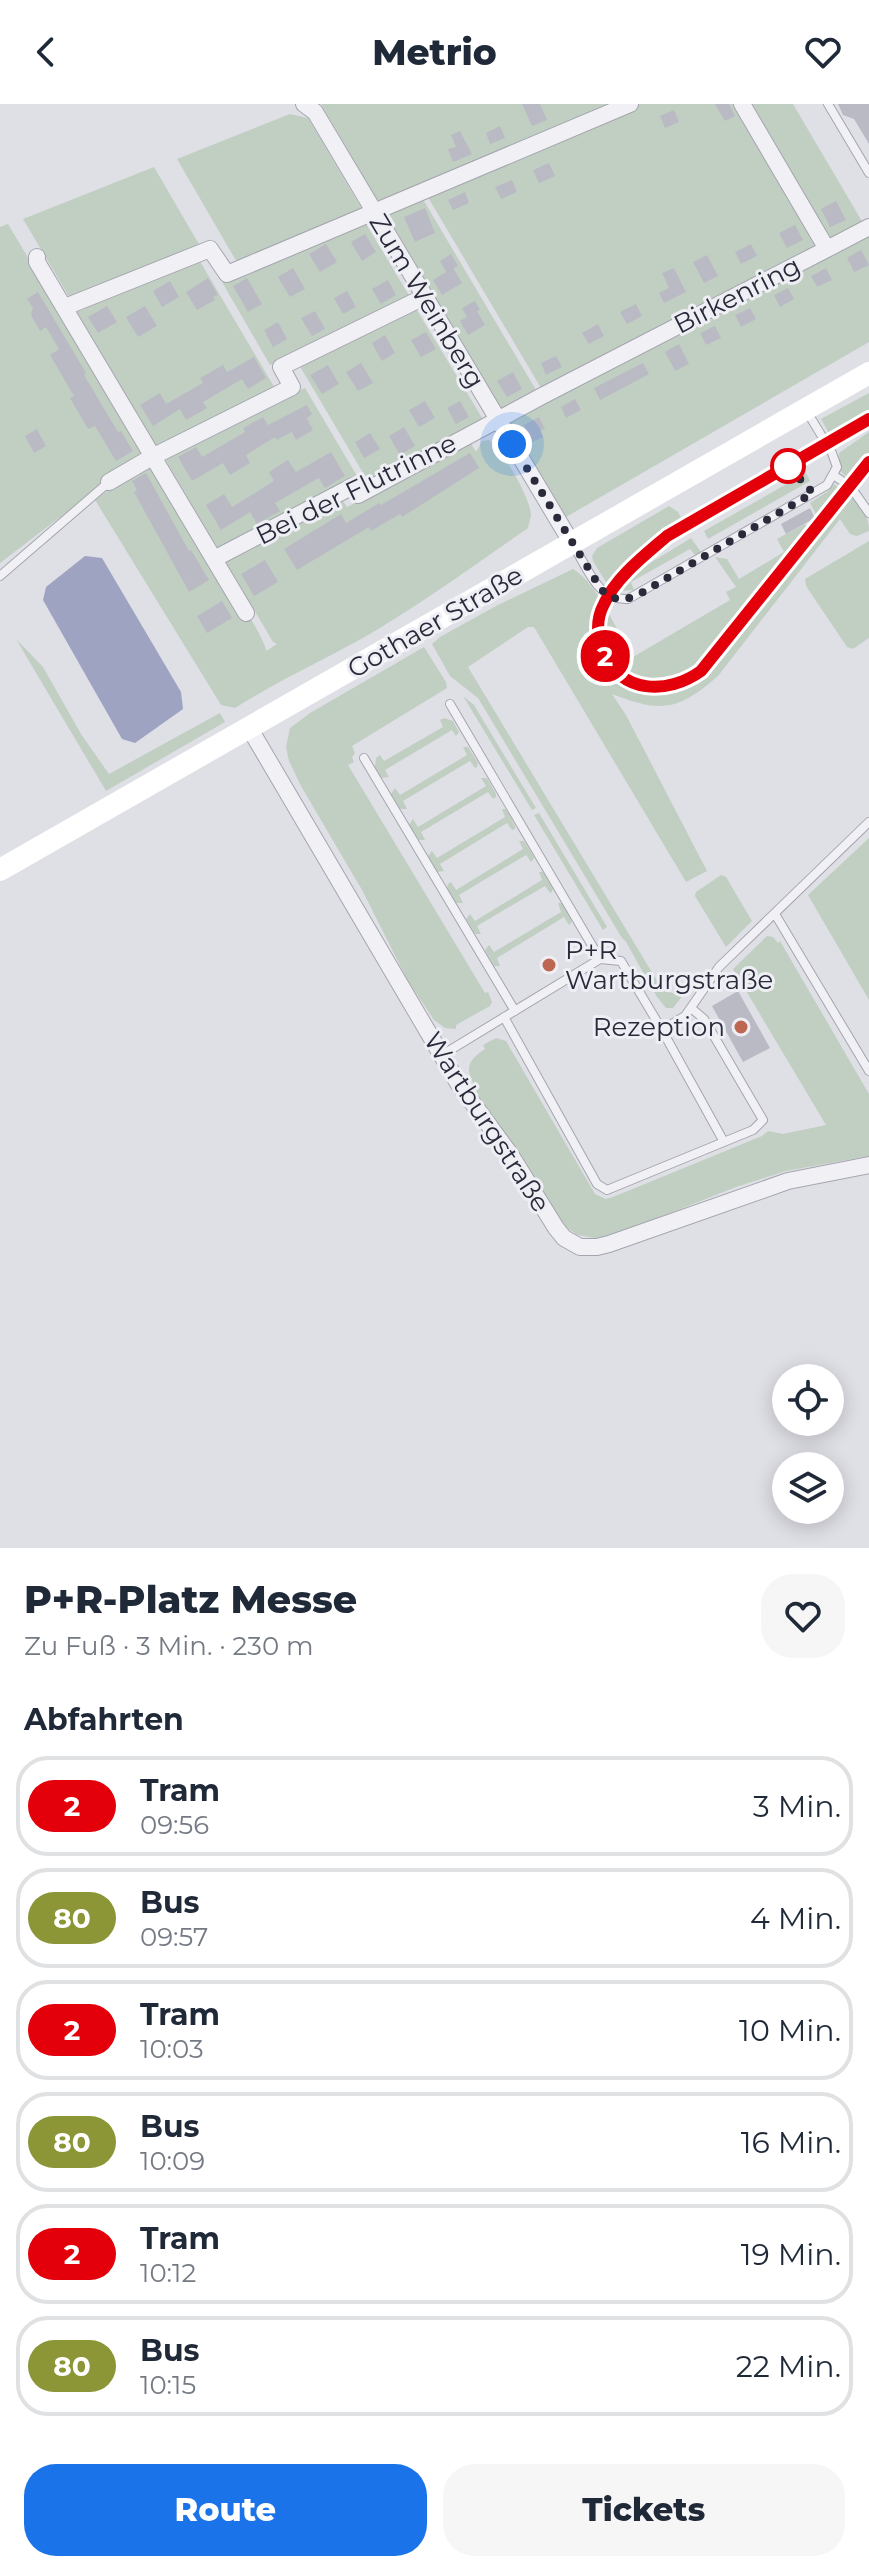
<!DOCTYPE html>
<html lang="de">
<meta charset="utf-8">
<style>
body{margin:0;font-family:Montserrat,sans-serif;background:#f6f6f7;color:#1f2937;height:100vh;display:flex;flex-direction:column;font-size:30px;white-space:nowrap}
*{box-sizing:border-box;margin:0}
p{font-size:26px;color:#747a83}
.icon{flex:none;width:44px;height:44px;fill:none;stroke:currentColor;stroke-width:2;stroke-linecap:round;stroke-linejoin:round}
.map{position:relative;height:1444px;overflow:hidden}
.side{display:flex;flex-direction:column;background:#fff;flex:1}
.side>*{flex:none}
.badge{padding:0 16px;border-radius:26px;font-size:28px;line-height:52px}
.tools{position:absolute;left:772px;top:1260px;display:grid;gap:16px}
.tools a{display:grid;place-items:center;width:72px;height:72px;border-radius:50%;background:#fff;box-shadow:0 4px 20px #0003;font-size:40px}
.you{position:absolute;width:40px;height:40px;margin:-20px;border:6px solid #fff;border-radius:50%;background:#1a73e8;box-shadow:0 0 0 12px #1a73e833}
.map>.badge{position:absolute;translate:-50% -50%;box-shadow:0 0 0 4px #fff}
h2{padding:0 24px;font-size:30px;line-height:72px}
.round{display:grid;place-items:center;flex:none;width:84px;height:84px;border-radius:32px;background:#f6f6f7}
.head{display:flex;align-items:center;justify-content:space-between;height:136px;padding:0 24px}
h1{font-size:38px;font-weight:800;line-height:60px}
.cta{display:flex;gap:16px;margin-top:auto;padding:16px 24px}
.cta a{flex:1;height:92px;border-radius:32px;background:#1a73e8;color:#fff;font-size:32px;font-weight:800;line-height:92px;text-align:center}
.cta a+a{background:#f6f6f7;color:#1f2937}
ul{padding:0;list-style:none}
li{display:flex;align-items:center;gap:24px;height:100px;margin:0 16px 12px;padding:0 8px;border:4px solid #e0e1e3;border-radius:32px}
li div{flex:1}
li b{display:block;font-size:30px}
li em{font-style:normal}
li .badge{min-width:88px;font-weight:700;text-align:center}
header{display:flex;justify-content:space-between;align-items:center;height:104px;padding:0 24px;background:#fff;font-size:36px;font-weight:800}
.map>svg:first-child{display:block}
</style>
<header><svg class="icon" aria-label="back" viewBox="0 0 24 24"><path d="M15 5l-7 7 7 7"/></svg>Metrio<svg class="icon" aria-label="heart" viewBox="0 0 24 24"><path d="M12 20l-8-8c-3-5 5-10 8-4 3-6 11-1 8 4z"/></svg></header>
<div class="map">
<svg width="869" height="1444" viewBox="0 0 869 1444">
<rect width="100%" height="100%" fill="#dfdfe6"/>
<path fill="#c1cfc2" d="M 321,0 L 614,0 L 380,101 Z
M 640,0 L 735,0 L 815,137 L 813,146 L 541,284 L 429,95 L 430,91 Z
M 748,0 L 793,0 L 863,119 L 832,136 L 825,133 Z
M 290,10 L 308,14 L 363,107 L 238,160 L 177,55 Z
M 154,63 L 200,142 L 71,196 L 23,115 Z
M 419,95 L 424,97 L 536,286 L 502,306 L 388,113 L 389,108 Z
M 365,118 L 410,193 L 270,261 L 222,178 Z
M 8,120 L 144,349 L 0,459 L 0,123 Z
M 869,127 L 869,238 L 566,413 L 508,315 Z
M 198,154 L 276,286 L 162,342 L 156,342 L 77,208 Z
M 415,203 L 484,317 L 369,379 L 298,259 Z
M 305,284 L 357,372 L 224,443 L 217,443 L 166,357 L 168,351 Z
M 869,289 L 869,310 L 831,333 L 821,315 Z
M 869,328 L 869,371 L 859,383 L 840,367 L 839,349 Z
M 489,336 C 503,347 530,393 531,411 C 531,413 528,423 528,424 C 479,458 431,493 380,524 C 333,552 282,574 235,604 L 221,601 L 95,396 L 115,381 L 151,361 C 168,387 266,529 266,547 L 277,540 L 273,538 L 224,455 L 340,393 L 347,403 L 470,338 L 476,348 L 482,337 Z
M 806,369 L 810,377 L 708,435 L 704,427 Z
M 834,380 C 851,393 869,404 869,427 L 857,432 L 850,430 L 840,415 L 718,572 C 678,607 661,609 612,590 L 626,611 L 707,767 L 686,778 L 534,523 L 528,523 L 468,563 L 659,880 L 667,888 L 674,889 L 681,882 L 695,876 L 673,904 L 666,904 L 657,893 L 626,838 L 622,834 L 478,594 L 450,572 L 432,540 L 440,533 L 496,502 L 573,465 C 599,481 616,527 633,553 L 730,496 L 726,488 L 736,483 L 715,453 L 727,455 L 739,475 L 784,448 L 777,435 L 805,420 L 807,423 L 819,416 L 810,399 L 828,387 Z
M 669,402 L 678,408 L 683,417 L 662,431 L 609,483 L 593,457 L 592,452 L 597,444 Z
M 691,434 L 701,448 L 695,451 L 690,445 L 631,478 L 634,486 L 616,487 L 629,472 Z
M 869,437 L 869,534 L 853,545 L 847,543 L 806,482 L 805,475 Z
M 16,535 L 43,563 L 81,630 L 109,670 L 220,609 L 225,618 L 106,687 Z
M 424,543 L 446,578 L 447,584 L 352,642 L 355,649 L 352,653 L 354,658 L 348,661 L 485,889 L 488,888 L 492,898 L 490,902 L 456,921 L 456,925 L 445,924 L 434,916 L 408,877 L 362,786 L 301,682 L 289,657 L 286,643 L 290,624 L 310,609 Z
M 463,592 L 474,601 L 536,704 L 532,706 Z
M 444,614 L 453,617 L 459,628 L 456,632 L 452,626 L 385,666 L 389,673 L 381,674 L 375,663 L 376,654 L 380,651 L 384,657 L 443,623 L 440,616 Z
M 463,643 L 468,643 L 478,659 L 477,663 L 475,664 L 470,657 L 403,697 L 407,705 L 400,705 L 391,690 L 395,684 L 400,691 L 467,651 Z
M 481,674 L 487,674 L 496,690 L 496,693 L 493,695 L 488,688 L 421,728 L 425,736 L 419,736 L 409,721 L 413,715 L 418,723 L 486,682 Z
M 502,705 L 506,705 L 515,722 L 515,725 L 512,726 L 507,719 L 440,760 L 444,767 L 437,768 L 428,752 L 432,747 L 437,754 L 505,713 Z
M 539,709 L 607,823 L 603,826 L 534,711 Z
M 869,734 L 869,896 L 808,791 Z
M 519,737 L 524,737 L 534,753 L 533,756 L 531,758 L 526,751 L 459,791 L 463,799 L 456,799 L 447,784 L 448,780 L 451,778 L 456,786 L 523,745 Z
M 539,768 L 543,768 L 553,784 L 552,788 L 550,789 L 545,782 L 477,822 L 481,830 L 475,830 L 466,815 L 470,810 L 475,817 L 542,776 Z
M 721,771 L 726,773 L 752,817 L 726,843 L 695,792 L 696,788 Z
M 558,799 L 562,799 L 572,816 L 571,819 L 569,821 L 564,813 L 497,854 L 500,862 L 494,862 L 485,846 L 489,841 L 494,848 L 561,808 Z
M 767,832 L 773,833 L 778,839 L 780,837 L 869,990 L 869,1052 L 786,1067 L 736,1083 L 612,1132 L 595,1134 L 577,1131 L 563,1121 L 530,1066 L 471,981 L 473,979 C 464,962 471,954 485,945 L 483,941 L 496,934 L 506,937 L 595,1090 L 606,1095 L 613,1093 L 762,1032 L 768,1027 L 783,1030 L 826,1021 L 733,865 Z"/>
<path fill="#9ea3c2" d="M 85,452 L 102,454 L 181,588 L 183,605 L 135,639 L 122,635 L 43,496 L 46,483 Z"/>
<path fill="#babac5" d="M 522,0 L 540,0 L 547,16 L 532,22 Z
M 715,0 L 729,0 L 735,12 L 725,17 Z
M 838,0 L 869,0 L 869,40 L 854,15 L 843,11 Z
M 674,6 L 679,18 L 665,24 L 660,12 Z
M 500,22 L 505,34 L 490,40 L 486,29 Z
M 460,27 L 472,50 L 453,58 L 448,45 L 456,43 L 451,31 Z
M 549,59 L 555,72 L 539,79 L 533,66 Z
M 512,76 L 517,88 L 501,95 L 495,83 Z
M 465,88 L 469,99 L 453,106 L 448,96 Z
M 836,97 L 846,116 L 830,123 L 821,105 Z
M 425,104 L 435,129 L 415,138 L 404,113 Z
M 795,121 L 803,136 L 787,144 L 779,129 Z
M 365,130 L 376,148 L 362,157 L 351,138 Z
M 326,140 L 337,158 L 320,168 L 309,150 Z
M 751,140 L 757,152 L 741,160 L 735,148 Z
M 861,146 L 869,161 L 854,168 L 847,154 Z
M 451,150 L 458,162 L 446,168 L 440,157 Z
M 707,151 L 718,172 L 704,179 L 693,158 Z
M 293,164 L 305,185 L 290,193 L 278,173 Z
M 453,164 L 462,179 L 442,191 L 433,176 Z
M 674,164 L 686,188 L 664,199 L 659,189 L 669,184 L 662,169 Z
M 826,164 L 832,176 L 817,183 L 811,172 Z
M 208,174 L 218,191 L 213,193 L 215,196 L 197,206 L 186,188 Z
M 247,174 L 262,200 L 248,208 L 233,182 Z
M 388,176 L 396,191 L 381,200 L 372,185 Z
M 170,177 L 179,193 L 162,203 L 153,187 Z
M 788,184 L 794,195 L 780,203 L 774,191 Z
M 347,187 L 356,203 L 343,210 L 334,194 Z
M 38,188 L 86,269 L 84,271 L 118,328 L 121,327 L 133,347 L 116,357 L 95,322 L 88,325 L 70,294 L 74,292 L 50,251 L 59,245 L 46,223 L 40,227 L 31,211 L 33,204 L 27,195 Z
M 475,197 L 480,206 L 477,207 L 485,221 L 468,231 L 460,217 L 467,213 L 462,204 Z
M 636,200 L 642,212 L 627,220 L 620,208 Z
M 107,202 L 117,218 L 98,229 L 88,213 Z
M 145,202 L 157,222 L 138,233 L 126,213 Z
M 750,204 L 756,215 L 741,223 L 735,211 Z
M 315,207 L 325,225 L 312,232 L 301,214 Z
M 278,218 L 287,235 L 273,243 L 264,226 Z
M 598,220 L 604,232 L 589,240 L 582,229 Z
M 715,222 L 721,234 L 706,241 L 700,229 Z
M 426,228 L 436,245 L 421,253 L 411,236 Z
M 385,231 L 395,249 L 382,257 L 372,239 Z
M 679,240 L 689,260 L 675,267 L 665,248 Z
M 556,252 L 562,263 L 546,271 L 541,259 Z
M 254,253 L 266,274 L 248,285 L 242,275 L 203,298 L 207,304 L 186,316 L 180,305 L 153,322 L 140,301 L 160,289 L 166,300 L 203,279 L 200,274 L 223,261 L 227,268 Z
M 361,259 L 373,279 L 358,287 L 346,268 Z
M 643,259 L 649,270 L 600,296 L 594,284 Z
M 328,261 L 339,280 L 322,290 L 310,271 Z
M 513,268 L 522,285 L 507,293 L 497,277 Z
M 575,295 L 581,306 L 566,314 L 561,303 Z
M 425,297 L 435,314 L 419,323 L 409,306 Z
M 460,297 L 469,313 L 456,320 L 447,304 Z
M 307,301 L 312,310 L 307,314 L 313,326 L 296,336 L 292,328 L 277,336 L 275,333 L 246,351 L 250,359 L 230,371 L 223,359 L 192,377 L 178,353 L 196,343 L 202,353 L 245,328 L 243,324 L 263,313 L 268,321 Z
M 539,313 L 545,325 L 540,327 L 543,333 L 532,338 L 524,321 Z
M 404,323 L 415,342 L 400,351 L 389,332 Z
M 37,325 L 46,342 L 34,349 L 25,332 Z
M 370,329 L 380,345 L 364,354 L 355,338 Z
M 331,348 L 345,372 L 325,384 L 319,374 L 275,399 L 280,407 L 257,420 L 250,408 L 221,426 L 206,401 L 224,390 L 232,403 L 274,377 L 269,368 L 288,356 L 296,368 Z
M 470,349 L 479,364 L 402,413 L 400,410 L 371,427 L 369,423 L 297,466 L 284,445 L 341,410 L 346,419 L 379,399 L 381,401 Z
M 146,369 L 189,447 L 191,446 L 209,476 L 189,488 L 134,388 L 137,386 L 132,377 Z
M 810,404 L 815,414 L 786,430 L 781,420 Z
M 265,456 L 278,478 L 254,492 L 241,470 Z
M 222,497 L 232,514 L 207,529 L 197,512 Z
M 738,887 L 770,944 L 743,958 L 712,902 Z"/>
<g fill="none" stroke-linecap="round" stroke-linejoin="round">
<defs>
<path id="service" d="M 828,0 L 869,69
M 833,371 L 850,382 L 869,409
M 573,441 C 588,464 597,497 628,495 L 827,381 L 837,363 L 832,349 L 806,306
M 0,472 L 109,378
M 450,600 L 600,855
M 364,654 L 515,907
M 775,810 L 869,967
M 504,913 L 597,1080 L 607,1086 L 753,1026 L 763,1016 L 704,915 L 691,904
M 662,926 L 685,912 L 719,863 L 869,718
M 442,951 L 600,855 L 621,857 L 662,926 L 724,1038"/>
<path id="minor" d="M 304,0 L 315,8 L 571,438
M 827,145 L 869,123
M 37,153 L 37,158 L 246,509
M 65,203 L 210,145 L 227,170 L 630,0
M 109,378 L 152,353 L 292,283 L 281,263 L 424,193
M 214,455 L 353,382 L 358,391 L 542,292 L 827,145 L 742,0
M 250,625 L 458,979 L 510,1050 L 556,1124 L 564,1134 L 580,1143 L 597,1143 L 609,1140 L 788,1077 L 869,1061"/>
</defs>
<use href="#service" stroke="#a5a5af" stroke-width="10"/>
<use href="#minor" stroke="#a5a5af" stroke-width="18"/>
<use href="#service" stroke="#f1f1f5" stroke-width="8"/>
<use href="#minor" stroke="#f1f1f5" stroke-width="16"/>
<path stroke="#fff" stroke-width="22" d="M 0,766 L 869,269"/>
<path stroke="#7a7b8e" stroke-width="2" d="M 869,315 L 667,432 C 646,450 610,478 602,505 C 582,569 649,605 701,567 L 869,358"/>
</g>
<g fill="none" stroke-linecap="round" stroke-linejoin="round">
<defs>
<path id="line" d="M 869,315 L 667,432 C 645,451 616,473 604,500 C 596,515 597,532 603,547 C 620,590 668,591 701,567 L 869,358"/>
</defs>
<use href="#line" stroke="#fff" stroke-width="18"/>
<use href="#line" stroke="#e3000b" stroke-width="12"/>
<path stroke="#2a2a3b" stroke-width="8" stroke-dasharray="0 14.4" d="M 512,340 L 601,485 C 612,497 623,497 638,491 L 813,389 L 788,362"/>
</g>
<circle fill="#fff" stroke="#e3000b" stroke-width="4" cx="788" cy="362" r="16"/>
<g fill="#bd6652" stroke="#eeeff4" stroke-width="3">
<circle cx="549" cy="861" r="8"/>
<circle cx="741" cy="923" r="8"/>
</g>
<g text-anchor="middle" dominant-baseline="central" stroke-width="6" stroke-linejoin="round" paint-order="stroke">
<g font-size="26" fill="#2a2a3b" stroke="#eeeff4">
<text transform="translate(737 191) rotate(-27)">Birkenring</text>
<text transform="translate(427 197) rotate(59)">Zum Weinberg</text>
<text transform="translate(356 385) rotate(-26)">Bei der Flutrinne</text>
<text transform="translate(435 518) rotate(-30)">Gothaer Straße</text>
<text transform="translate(487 1018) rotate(57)">Wartburgstraße</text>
</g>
<g font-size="26" fill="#2a2a3b" stroke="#eeeff4" text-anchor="start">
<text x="565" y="846">P+R<tspan x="565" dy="30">Wartburgstraße</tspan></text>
<text x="725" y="923" text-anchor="end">Rezeption</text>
</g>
</g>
</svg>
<div class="tools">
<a><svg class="icon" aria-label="locate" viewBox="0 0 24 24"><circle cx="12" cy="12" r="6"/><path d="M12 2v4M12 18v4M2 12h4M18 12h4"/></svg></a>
<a><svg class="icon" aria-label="layers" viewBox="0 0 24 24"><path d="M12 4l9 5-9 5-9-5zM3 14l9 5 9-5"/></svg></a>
</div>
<div class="you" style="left:512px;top:340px"></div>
<b class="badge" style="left:605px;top:552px;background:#e3000b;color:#fff">2</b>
</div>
<section class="side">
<div class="head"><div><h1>P+R-Platz Messe</h1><p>Zu Fuß · 3 Min. · 230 m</p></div><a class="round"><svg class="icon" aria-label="heart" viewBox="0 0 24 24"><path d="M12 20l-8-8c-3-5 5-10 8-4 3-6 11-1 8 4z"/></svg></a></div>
<h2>Abfahrten</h2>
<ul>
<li><span class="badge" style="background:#e3000b;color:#fff">2</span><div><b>Tram</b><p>09:56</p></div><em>3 Min.</em></li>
<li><span class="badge" style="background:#8d9637;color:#fff">80</span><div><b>Bus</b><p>09:57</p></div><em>4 Min.</em></li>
<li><span class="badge" style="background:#e3000b;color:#fff">2</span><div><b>Tram</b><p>10:03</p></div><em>10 Min.</em></li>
<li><span class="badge" style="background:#8d9637;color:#fff">80</span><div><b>Bus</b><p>10:09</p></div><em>16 Min.</em></li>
<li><span class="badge" style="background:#e3000b;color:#fff">2</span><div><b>Tram</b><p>10:12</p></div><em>19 Min.</em></li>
<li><span class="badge" style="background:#8d9637;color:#fff">80</span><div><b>Bus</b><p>10:15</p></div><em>22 Min.</em></li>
</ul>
<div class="cta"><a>Route</a><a>Tickets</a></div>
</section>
